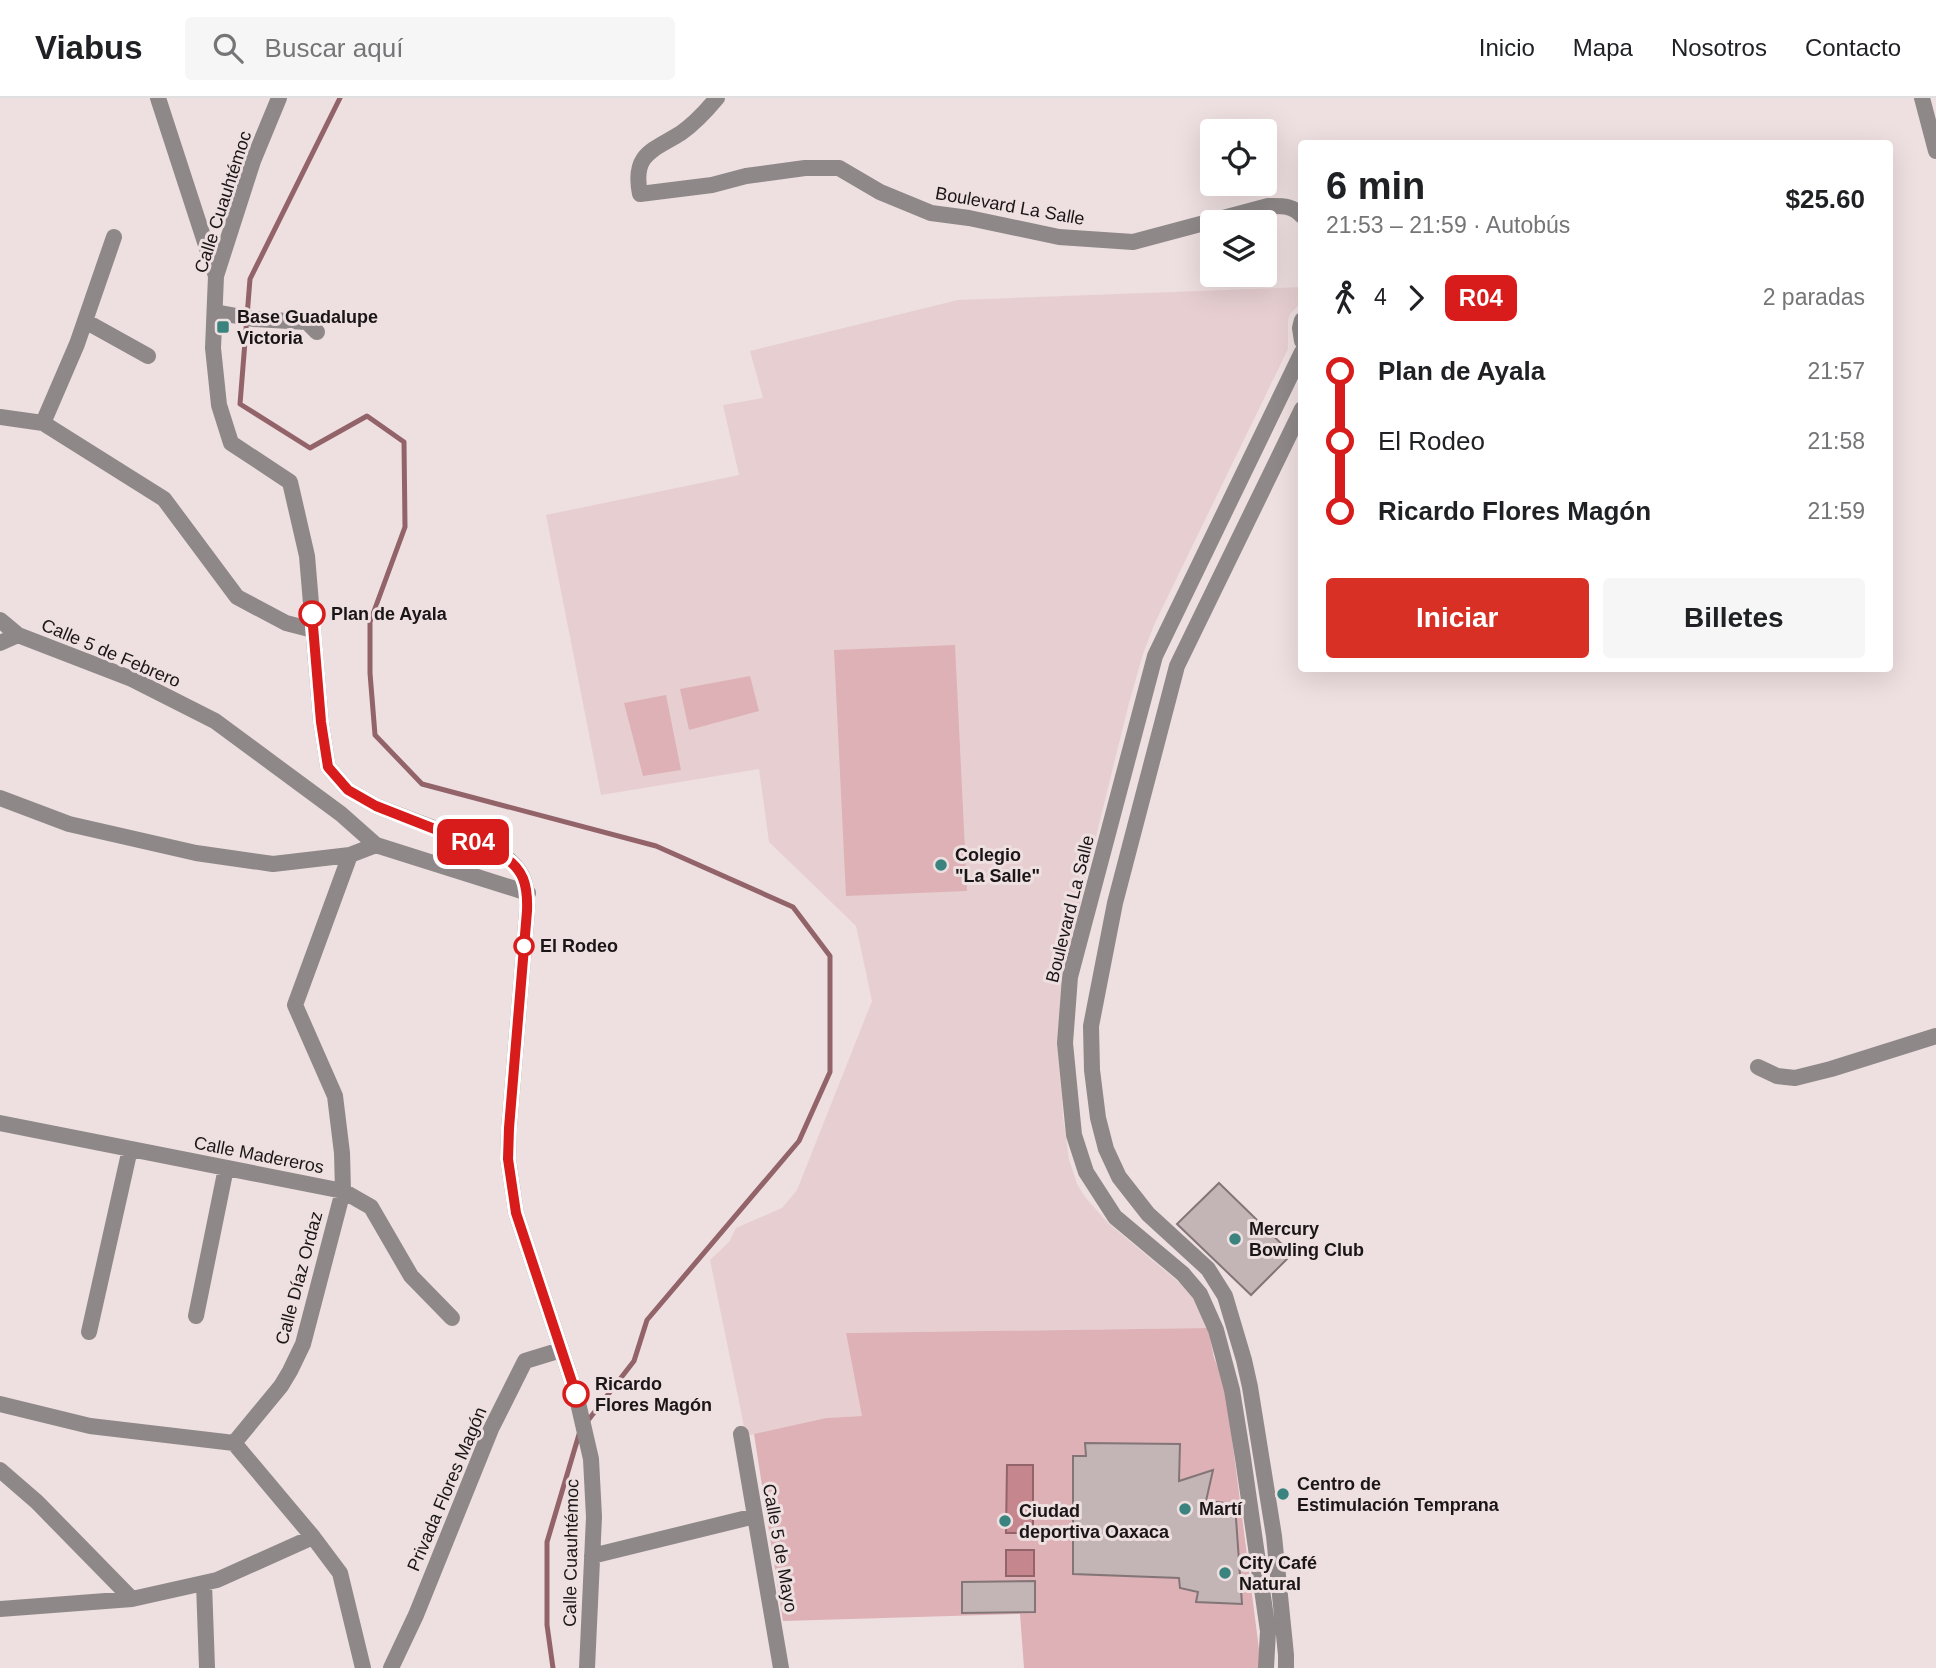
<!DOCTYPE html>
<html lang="es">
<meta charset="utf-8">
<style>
body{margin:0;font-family:Arial,sans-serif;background:#f6f6f6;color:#202124;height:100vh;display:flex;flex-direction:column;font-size:26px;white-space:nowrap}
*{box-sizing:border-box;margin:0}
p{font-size:23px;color:#757577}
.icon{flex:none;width:38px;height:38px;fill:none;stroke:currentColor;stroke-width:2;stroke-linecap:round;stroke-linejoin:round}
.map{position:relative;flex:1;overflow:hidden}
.details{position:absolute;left:1298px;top:42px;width:595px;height:532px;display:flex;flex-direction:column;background:#fff;border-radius:7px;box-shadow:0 7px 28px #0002}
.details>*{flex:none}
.badge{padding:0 14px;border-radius:10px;font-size:24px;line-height:46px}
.fabs{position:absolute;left:1200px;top:21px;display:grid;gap:14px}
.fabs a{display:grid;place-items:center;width:77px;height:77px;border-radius:7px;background:#fff;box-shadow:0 7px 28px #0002;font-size:35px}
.map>.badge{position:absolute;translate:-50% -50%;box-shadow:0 0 0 4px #fff}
.legs{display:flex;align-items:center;gap:10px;height:77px;padding:0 28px;font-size:23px}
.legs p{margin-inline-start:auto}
.overview{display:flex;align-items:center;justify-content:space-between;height:119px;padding:0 28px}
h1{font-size:38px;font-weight:600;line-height:52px}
.action{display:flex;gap:14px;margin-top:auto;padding:14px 28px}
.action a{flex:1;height:80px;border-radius:7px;background:#d93025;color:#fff;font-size:28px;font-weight:600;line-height:80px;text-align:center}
.action a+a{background:#f6f6f6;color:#202124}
ul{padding:0 28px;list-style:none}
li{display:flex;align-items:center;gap:24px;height:70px;font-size:26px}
li i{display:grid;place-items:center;width:10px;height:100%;margin:0 9px;background:currentColor}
li i::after{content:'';width:18px;height:18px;margin:-9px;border:5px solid;border-radius:50%;background:#fff}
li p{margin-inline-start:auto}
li:first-child i{background:linear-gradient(#0000 50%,currentColor 0)}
li:last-child i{background:linear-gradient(currentColor 50%,#0000 0)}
header{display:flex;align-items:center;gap:42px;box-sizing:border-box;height:98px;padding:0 35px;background:#fff;border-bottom:2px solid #e0e0e0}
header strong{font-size:33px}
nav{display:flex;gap:38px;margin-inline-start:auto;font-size:24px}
.search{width:490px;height:63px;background:#f6f6f6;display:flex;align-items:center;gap:18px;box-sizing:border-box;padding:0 24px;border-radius:7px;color:#757577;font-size:26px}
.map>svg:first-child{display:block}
</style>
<header>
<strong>Viabus</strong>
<div class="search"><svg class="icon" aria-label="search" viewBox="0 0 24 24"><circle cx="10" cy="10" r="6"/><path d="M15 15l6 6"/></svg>Buscar aquí</div>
<nav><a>Inicio</a><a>Mapa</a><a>Nosotros</a><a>Contacto</a></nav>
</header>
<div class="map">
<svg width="1936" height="1570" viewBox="0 0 1936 1570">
<rect width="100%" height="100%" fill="#eedfe0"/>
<path fill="#e7cfd1" d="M 1302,189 L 1302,204 L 1290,216 L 1288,223 L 1288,251 L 1154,527 L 1143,556 L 1129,605 L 1083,791 L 1076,826 L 1060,952 L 1063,1019 L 1069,1061 L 1077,1086 L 1085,1099 L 1108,1125 L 1181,1186 L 1198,1206 L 1208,1230 L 846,1235 L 863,1318 L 826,1320 L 746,1338 L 710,1162 L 729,1144 L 736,1130 L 782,1110 L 797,1092 L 872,903 L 856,828 L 769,744 L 759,671 L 601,697 L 546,417 L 739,377 L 723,307 L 763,300 L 750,253 L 958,202 Z"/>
<path fill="#ddb1b5" d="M 955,547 L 967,793 L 846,798 L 834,552 Z
M 750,578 L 759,613 L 689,632 L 680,591 Z
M 666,597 L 681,672 L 643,678 L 624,605 Z
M 1208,1230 L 1214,1260 L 1225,1286 L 1260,1559 L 1259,1570 L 1024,1570 L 1020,1516 L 783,1523 L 754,1336 L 826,1320 L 862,1318 L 846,1235 Z"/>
<path fill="#c5868e" stroke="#92646a" stroke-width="2" d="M 1007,1367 L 1033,1367 L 1033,1435 L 1006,1435 Z
M 1006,1452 L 1034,1452 L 1034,1478 L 1006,1478 Z"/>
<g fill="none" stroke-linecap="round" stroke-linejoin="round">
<path stroke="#92646a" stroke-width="5" d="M 340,0 L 250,181 L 240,306 L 310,350 L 367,318 L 404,344 L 405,429 L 370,524 L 370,575 L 375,637 L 422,686 L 656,748 L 793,809 L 830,858 L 830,974 L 799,1043 L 647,1222 L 634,1263 L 586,1325
M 553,1570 L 547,1527 L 547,1444 L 580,1333"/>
</g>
<path fill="#c3b5b6" stroke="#837577" stroke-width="2" d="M 1219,1085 L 1292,1156 L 1251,1197 L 1177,1126 Z
M 1085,1345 L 1180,1346 L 1179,1383 L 1213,1372 L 1206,1403 L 1235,1406 L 1242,1506 L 1196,1504 L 1198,1494 L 1180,1490 L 1179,1480 L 1073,1476 L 1073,1358 L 1086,1358 Z
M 1035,1483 L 1035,1514 L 962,1515 L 962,1484 Z"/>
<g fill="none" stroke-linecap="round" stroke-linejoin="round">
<path stroke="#8e8888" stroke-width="16" d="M 158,0 L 216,178
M 279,0 L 253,63 L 216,178 L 213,250 L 219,307 L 231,345 L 290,384 L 307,458 L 321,624 L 328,669 L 348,692 L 376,708 L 501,756 C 524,771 528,787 527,813 L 509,1030 L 508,1061 L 516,1115 L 576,1296 L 591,1361 L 594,1419 L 587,1570
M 717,0 C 707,12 694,26 681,35 C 652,53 632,56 640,96 L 712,87 L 746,78 L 805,70 L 839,70 L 880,94 L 931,115 L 969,120 L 1059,139 L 1133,144 L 1268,108 C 1282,108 1293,107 1302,118
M 1922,0 L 1936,53
M 215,214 L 253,221 L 307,224 L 317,234
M 1302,222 L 1300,230 L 1302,243
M 85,223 L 148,258
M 0,319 L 43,325 L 164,401 L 237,499 L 286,525 L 313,532
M 43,325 L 77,246 L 114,139
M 0,522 L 18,537 L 132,581 L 215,623 L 341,716 L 376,747 L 528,795
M 0,545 L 18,537
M 0,700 L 69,726 L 196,755 L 273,766 L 350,757 L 376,747
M 1758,969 L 1777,978 L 1795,980 L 1831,971 L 1936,938
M 0,1025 L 343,1093 L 371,1109 L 411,1178 L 452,1220
M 196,1218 L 226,1070
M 89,1234 L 130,1051
M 0,1306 L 90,1328 L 234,1345
M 741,1336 L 781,1570
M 234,1345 L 281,1288 L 290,1273 L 303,1246 L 343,1093 L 342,1055 L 335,998 L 295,907 L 350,757
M 234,1345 L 313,1439 L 340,1475 L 363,1570
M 0,1372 L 37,1404 L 132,1501
M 592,1458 L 755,1418
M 204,1485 L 207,1570
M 0,1511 L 132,1501 L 217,1482 L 313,1439
M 391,1570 L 416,1517 L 491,1331 L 525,1263 L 561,1252
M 1266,1570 L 1268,1533 L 1243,1360 L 1232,1292 L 1216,1232 L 1200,1196 L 1183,1176 L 1115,1119 L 1086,1074 L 1074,1037 L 1065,945 L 1070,879 L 1155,558 L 1302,254
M 1286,1570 L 1286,1557 L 1274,1438 L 1250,1289 L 1244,1262 L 1225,1198 L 1208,1171 L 1148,1116 L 1119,1079 L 1106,1051 L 1098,1020 L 1092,972 L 1091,928 L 1115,805 L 1177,568 L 1302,311"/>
</g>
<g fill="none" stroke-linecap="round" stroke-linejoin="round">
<defs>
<path id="line-1" d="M 312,516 L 321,624 L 328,669 L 348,692 L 376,708 L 501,757 C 524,771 528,787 527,813 L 509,1030 L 508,1061 L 516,1115 L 576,1296"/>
</defs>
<use href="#line-1" stroke="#fff" stroke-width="16"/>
<use href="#line-1" stroke="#d81b1b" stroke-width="10"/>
</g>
<g fill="#3b837f" stroke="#eedfe0" stroke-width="2.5">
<rect x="216" y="222" width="14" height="14" rx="3.5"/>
<circle cx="941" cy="767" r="7"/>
<circle cx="1235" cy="1141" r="7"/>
<circle cx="1283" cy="1396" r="7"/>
<circle cx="1185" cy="1411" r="7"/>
<circle cx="1005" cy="1423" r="7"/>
<circle cx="1225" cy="1475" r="7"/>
</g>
<g fill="#fff" stroke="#d81b1b" stroke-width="3.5">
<circle cx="312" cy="516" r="12"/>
<circle cx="524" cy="848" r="9"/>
<circle cx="576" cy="1296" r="12"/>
</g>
<g text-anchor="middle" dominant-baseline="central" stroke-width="6" stroke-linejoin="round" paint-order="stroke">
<g font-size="18" fill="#1a1516" stroke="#eedfe0">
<text transform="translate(223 104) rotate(-72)">Calle Cuauhtémoc</text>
<text transform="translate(1010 108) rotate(10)">Boulevard La Salle</text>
<text transform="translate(111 555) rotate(23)">Calle 5 de Febrero</text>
<text transform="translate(1070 811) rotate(-76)">Boulevard La Salle</text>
<text transform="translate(259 1057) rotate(11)">Calle Madereros</text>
<text transform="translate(299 1180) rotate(-75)">Calle Díaz Ordaz</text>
<text transform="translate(447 1391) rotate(-67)">Privada Flores Magón</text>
<text transform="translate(780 1450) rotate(80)">Calle 5 de Mayo</text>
<text transform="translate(571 1455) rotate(-89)">Calle Cuauhtémoc</text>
</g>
<g font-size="18" font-weight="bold" fill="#1a1516" stroke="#eedfe0" text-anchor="start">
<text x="237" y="219">Base Guadalupe<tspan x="237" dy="21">Victoria</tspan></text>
<text x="955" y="757">Colegio<tspan x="955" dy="21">"La Salle"</tspan></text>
<text x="1249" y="1131">Mercury<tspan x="1249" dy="21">Bowling Club</tspan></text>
<text x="1297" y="1386">Centro de<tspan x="1297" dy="21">Estimulación Temprana</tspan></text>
<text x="1199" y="1411">Martí</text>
<text x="1019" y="1413">Ciudad<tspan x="1019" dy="21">deportiva Oaxaca</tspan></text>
<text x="1239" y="1465">City Café<tspan x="1239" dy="21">Natural</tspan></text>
</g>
<g font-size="18" font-weight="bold" fill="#1a1516" stroke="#eedfe0" text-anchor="start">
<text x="331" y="516">Plan de Ayala</text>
<text x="540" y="848">El Rodeo</text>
<text x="595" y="1286">Ricardo<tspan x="595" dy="21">Flores Magón</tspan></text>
</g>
</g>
</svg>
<div class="fabs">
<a><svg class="icon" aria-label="locate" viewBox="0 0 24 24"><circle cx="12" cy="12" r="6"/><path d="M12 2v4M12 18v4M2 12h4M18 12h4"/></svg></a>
<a><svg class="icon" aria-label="layers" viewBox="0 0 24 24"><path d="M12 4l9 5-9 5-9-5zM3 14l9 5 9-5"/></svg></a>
</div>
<b class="badge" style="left:473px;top:744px;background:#d81b1b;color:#fff">R04</b>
<section class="details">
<div class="overview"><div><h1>6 min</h1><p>21:53 – 21:59 · Autobús</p></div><b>$25.60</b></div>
<div class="legs"><svg class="icon" aria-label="walk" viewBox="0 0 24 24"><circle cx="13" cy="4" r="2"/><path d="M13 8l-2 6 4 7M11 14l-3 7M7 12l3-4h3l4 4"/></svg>4<svg class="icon" aria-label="forward" viewBox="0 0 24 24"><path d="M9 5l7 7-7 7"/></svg><b class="badge" style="background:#d81b1b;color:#fff">R04</b><p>2 paradas</p></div>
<ul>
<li><i style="color:#d81b1b"></i><b>Plan de Ayala</b><p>21:57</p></li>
<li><i style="color:#d81b1b"></i><span>El Rodeo</span><p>21:58</p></li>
<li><i style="color:#d81b1b"></i><b>Ricardo Flores Magón</b><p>21:59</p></li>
</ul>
<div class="action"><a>Iniciar</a><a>Billetes</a></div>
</section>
</div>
